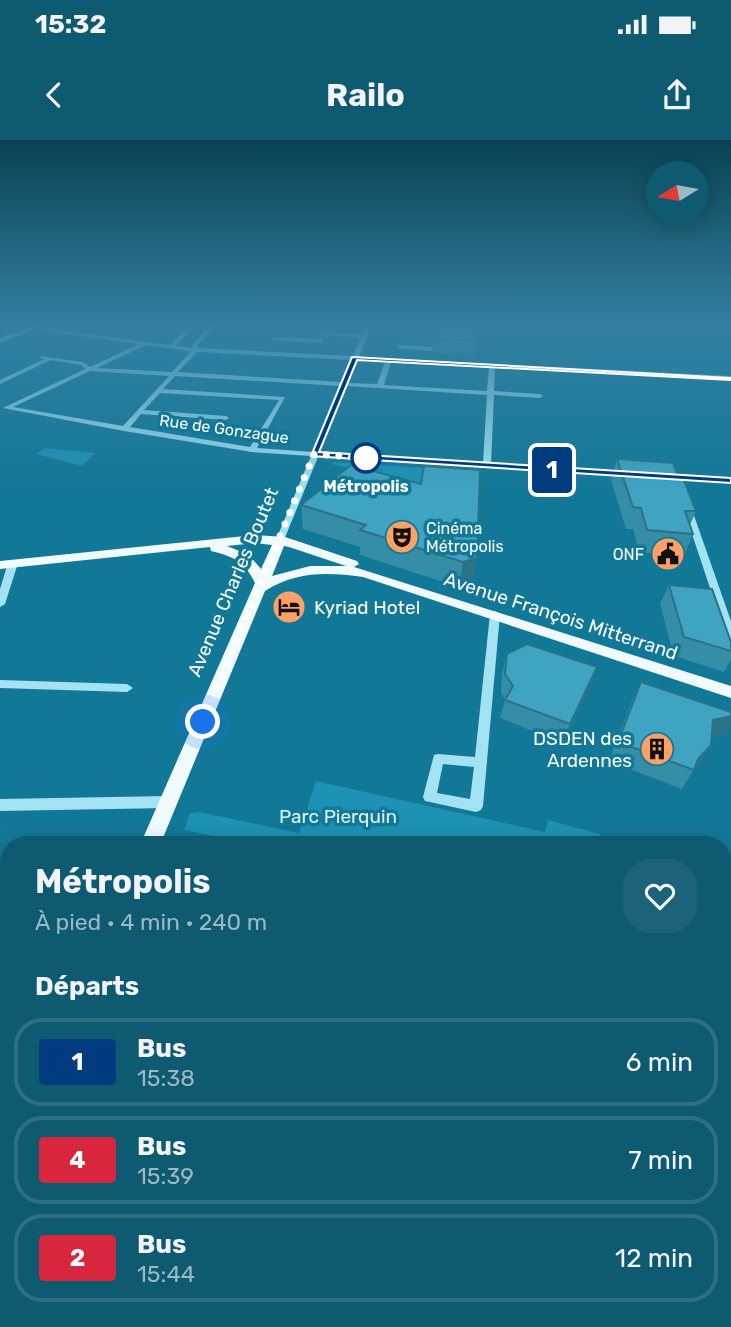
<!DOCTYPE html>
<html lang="fr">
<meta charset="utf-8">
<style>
body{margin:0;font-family:Rubik,sans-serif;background:#1c6379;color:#f1f3f6;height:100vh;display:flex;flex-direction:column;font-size:26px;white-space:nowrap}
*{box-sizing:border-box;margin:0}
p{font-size:23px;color:#9bb9c3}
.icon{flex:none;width:38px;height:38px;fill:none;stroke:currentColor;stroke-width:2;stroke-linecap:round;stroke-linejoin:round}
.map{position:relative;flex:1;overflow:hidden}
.panel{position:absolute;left:0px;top:696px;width:732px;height:492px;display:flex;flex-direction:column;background:#0e5a71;border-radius:28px 28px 0 0;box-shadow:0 4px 18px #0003}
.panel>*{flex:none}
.badge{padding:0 14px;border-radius:5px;font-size:24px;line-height:46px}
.needle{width:46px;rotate:259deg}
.tools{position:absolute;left:646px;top:21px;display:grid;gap:14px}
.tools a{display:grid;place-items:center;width:63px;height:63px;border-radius:50%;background:#0e5a71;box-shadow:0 4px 18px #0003;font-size:35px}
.you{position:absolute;width:35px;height:35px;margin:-18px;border:5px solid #fff;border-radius:50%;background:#1a73e8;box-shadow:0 0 0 10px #1a73e833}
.map>.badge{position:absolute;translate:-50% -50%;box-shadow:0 0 0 4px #fff}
h2{padding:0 35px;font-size:26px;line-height:63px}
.round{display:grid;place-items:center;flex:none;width:74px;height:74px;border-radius:28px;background:#1c6379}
.headline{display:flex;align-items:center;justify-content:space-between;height:119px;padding:0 35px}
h1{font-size:33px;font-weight:700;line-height:52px}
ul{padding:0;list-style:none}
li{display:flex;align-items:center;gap:21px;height:88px;margin:0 14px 10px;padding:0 21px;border:4px solid #2e6f84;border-radius:28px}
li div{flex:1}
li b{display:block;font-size:26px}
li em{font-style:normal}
li .badge{min-width:77px;font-weight:700;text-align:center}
.status{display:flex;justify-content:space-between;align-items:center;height:49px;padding:0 35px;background:#0e5a71;direction:ltr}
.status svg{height:19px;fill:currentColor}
header{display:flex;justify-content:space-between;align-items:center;height:91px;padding:0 35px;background:#0e5a71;font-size:32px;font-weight:700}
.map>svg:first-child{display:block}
</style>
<div class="status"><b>15:32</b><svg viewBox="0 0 49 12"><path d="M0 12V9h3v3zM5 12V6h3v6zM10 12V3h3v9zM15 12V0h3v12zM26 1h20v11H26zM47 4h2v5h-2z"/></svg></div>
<header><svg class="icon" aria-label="back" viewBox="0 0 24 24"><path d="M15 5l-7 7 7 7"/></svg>Railo<svg class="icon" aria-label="share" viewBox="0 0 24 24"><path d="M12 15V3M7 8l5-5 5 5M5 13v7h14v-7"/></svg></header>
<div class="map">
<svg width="731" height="1187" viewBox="0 0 731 1187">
<rect width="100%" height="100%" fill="#127897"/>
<path fill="#1d92b4" d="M 45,308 L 95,313 L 82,326 L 36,314 Z
M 333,322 L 426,328 L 423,347 L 332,324 Z
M 316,641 L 545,692 L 548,680 L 600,694 L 599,705 L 263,705 L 184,690 L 190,673 L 199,672 L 299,693 Z"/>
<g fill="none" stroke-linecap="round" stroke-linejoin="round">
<path fill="#a3e2f3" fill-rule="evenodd" d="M 190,185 L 196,185 L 176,206 L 192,208 L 193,204 L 210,185 L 216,185 L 198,205 L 198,208 L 353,216 L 361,198 L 321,195 L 324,193 L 362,195 L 366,185 L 372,185 L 359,217 L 731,236 L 731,240 L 495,227 L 494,251 L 540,254 L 543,256 L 540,258 L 494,255 L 491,324 L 628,333 L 631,333 L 631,337 L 318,317 L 284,400 L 280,403 L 276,400 L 311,316 L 252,312 L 124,291 L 3,268 L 85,229 L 81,225 L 51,220 L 0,244 L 0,240 L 44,219 L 40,218 L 40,216 L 83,222 L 90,227 L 139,204 L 36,190 L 34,187 L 170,205 ZM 146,205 L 191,211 L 172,232 L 97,228 ZM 197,212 L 352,220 L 342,242 L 178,232 ZM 357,220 L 385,222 L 377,244 L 348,243 ZM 391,222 L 489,227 L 487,251 L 384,245 ZM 90,231 L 169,236 L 123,286 L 13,267 ZM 175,236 L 341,246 L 313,312 L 257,308 L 285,257 L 163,249 ZM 347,246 L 487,255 L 483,323 L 320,312 ZM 160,253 L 279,260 L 250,307 L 130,287 L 141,274 L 226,280 L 229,278 L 226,276 L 144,270 Z
M 274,197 L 321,199 L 324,201 L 321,203 L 272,200 Z
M 399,205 L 431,207 L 434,209 L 431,211 L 397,208 Z
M 664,335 L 731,338 L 731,342 L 667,339 L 664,339 Z
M 687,364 L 691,367 L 731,481 L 731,499 L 726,496 L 683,367 Z
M 13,420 L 18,423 L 5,464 L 0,467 L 0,449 L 8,423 Z
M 495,471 L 500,474 L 483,666 L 481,670 L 476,672 L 425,661 L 423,657 L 434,615 L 438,614 L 475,617 L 490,474 ZM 443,624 L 474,627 L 470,659 L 437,653 Z
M 0,540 L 127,544 L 133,548 L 127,552 L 0,548 Z
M 168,656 L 173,658 L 175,662 L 173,666 L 168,668 L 0,671 L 0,659 Z
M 0,822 L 9,822 L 9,838 L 0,838 Z"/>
<path fill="#effbff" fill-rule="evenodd" d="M 35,185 L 47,185 L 0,203 L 0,198 Z
M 255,395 L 285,397 L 357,421 L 359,424 L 354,427 L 731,546 L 731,558 L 363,437 C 328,432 296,431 265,451 L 160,705 L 140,705 L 255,443 C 245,422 233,416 211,411 L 210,407 L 0,429 L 0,421 ZM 255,403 L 272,405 L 261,429 L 249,415 L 227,406 ZM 284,406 L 289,407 L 346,426 L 310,426 L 272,436 Z
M 9,1022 L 9,1067 L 0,1070 L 0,1026 Z
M 723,1135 L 731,1135 L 731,1167 L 723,1165 Z"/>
</g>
<path fill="#358da6" d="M 400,185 L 476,185 L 473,215 L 435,212 L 436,208 L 432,205 L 409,203 L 409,199 L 406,199 L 407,196 L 399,196 Z
M 617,319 L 677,335 L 696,371 L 690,385 L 693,394 L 684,416 L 639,412 L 633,389 L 626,389 L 611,340 Z
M 424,326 L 473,443 L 459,447 L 360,415 L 360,407 L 303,389 L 301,365 L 421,344 Z
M 669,445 L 731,502 L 731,519 L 724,532 L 674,516 L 660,464 Z
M 507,514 L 597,527 L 590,546 L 563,603 L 500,578 L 505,560 L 501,553 L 502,533 Z
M 641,542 L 726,594 L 711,597 L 699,624 L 695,628 L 682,649 L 609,621 L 632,561 Z"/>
<path fill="#2b7387" d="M 477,418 L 473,443 L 459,447 L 463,422 Z
M 597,527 L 590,546 L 563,603 L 570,584 Z
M 731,576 L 731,587 L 726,594 L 701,599 L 713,580 Z
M 711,605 L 699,624 L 693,630 L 698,619 Z"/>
<path fill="#3ea4c1" stroke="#2b7387" stroke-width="2" d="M 476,185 L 475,201 L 436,198 L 438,194 L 433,191 L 409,189 L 410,186 L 407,186 Z
M 617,319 L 673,323 L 677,335 L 682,336 L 696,371 L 685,371 L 693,394 L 647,390 L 641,368 L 633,367 Z
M 351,325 L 421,344 L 424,326 L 480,330 L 477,418 L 463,422 L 360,390 L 366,385 L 301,365 Z
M 669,445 L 712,449 L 731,502 L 731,511 L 684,497 Z
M 527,504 L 597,527 L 570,584 L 505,560 L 513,546 L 505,534 L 507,514 Z
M 641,542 L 731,572 L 731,576 L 713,580 L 711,605 L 698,619 L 694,630 L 618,602 Z"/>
<linearGradient id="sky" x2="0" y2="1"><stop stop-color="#0a4253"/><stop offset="0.53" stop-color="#3380a1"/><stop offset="1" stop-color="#3380a1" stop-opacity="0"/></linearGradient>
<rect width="731" height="351" fill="url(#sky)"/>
<path fill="#003b80" stroke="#fff" stroke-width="2" d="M 352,217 L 731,238 L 731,240 L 357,220 L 319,312 L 731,338 L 731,343 L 311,316 Z"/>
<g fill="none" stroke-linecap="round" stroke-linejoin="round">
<path stroke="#fff" stroke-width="7" stroke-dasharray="0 12.6" d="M 203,582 L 314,314 L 366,318"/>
</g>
<defs>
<symbol id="theatre-disc" viewBox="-11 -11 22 22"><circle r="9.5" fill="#ffa065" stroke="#127897"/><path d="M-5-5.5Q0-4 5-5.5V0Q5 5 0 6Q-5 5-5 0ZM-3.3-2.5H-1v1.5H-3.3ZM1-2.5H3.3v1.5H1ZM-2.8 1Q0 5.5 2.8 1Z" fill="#111"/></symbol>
<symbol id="civic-disc" viewBox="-11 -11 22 22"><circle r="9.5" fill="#ffa065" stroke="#127897"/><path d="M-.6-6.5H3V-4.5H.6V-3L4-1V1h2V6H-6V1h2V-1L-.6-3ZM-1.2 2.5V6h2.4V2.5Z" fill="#111"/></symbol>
<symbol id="hotel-disc" viewBox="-11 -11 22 22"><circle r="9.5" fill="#ffa065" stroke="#127897"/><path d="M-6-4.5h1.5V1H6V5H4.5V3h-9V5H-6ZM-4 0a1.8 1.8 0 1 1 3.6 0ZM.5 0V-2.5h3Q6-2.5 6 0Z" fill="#111"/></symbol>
<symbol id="building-disc" viewBox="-11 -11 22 22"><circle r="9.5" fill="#ffa065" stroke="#127897"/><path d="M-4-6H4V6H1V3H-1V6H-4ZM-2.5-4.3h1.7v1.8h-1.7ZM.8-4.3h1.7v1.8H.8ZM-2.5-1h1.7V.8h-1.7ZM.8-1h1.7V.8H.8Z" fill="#111"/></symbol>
</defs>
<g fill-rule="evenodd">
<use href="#theatre-disc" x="383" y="378" width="38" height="38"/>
<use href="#civic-disc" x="649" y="395" width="38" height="38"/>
<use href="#hotel-disc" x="270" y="448" width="38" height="38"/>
<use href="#building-disc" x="638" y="590" width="38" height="38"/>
</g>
<circle fill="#fff" stroke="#003b80" stroke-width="3.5" cx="366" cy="318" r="14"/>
<g text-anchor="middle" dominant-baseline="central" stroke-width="7" stroke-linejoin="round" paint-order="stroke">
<g font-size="16" fill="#fff" stroke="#127897">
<text transform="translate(224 289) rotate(8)">Rue de Gonzague</text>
</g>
<g font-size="16" font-weight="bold" fill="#fff" stroke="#127897">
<text x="366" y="346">Métropolis</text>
</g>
<g font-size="16" fill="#fff" stroke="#127897" text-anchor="start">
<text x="426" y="388">Cinéma<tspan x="426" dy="18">Métropolis</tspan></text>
<text x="644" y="414" text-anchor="end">ONF</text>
</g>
<g font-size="19" fill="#fff" stroke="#127897">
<text transform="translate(233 442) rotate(-67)">Avenue Charles Boutet</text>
<text transform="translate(561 476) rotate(18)">Avenue François Mitterrand</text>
</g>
<g font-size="19" fill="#fff" stroke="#127897" text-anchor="start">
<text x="314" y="467">Kyriad Hotel</text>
<text x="632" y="598" text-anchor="end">DSDEN des<tspan x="632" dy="22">Ardennes</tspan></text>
</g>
<g font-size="19" fill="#ddf7fe" stroke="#127897">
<text x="338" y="676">Parc Pierquin</text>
</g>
</g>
</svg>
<div class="tools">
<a><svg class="needle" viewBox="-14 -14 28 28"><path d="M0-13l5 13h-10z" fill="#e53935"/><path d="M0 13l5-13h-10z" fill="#9bb9c3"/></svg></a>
</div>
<div class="you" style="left:203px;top:582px"></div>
<b class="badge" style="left:552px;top:330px;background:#003b80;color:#fff">1</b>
<section class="panel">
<div class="headline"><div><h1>Métropolis</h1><p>À pied · 4 min · 240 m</p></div><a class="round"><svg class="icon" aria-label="heart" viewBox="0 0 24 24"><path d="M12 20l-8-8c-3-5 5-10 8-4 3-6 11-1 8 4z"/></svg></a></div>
<h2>Départs</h2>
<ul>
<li><span class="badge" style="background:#003b80;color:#fff">1</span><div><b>Bus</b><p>15:38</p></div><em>6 min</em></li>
<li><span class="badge" style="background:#d7263d;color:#fff">4</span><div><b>Bus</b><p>15:39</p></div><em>7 min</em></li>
<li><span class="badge" style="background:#d7263d;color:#fff">2</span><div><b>Bus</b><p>15:44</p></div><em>12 min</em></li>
</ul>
</section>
</div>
